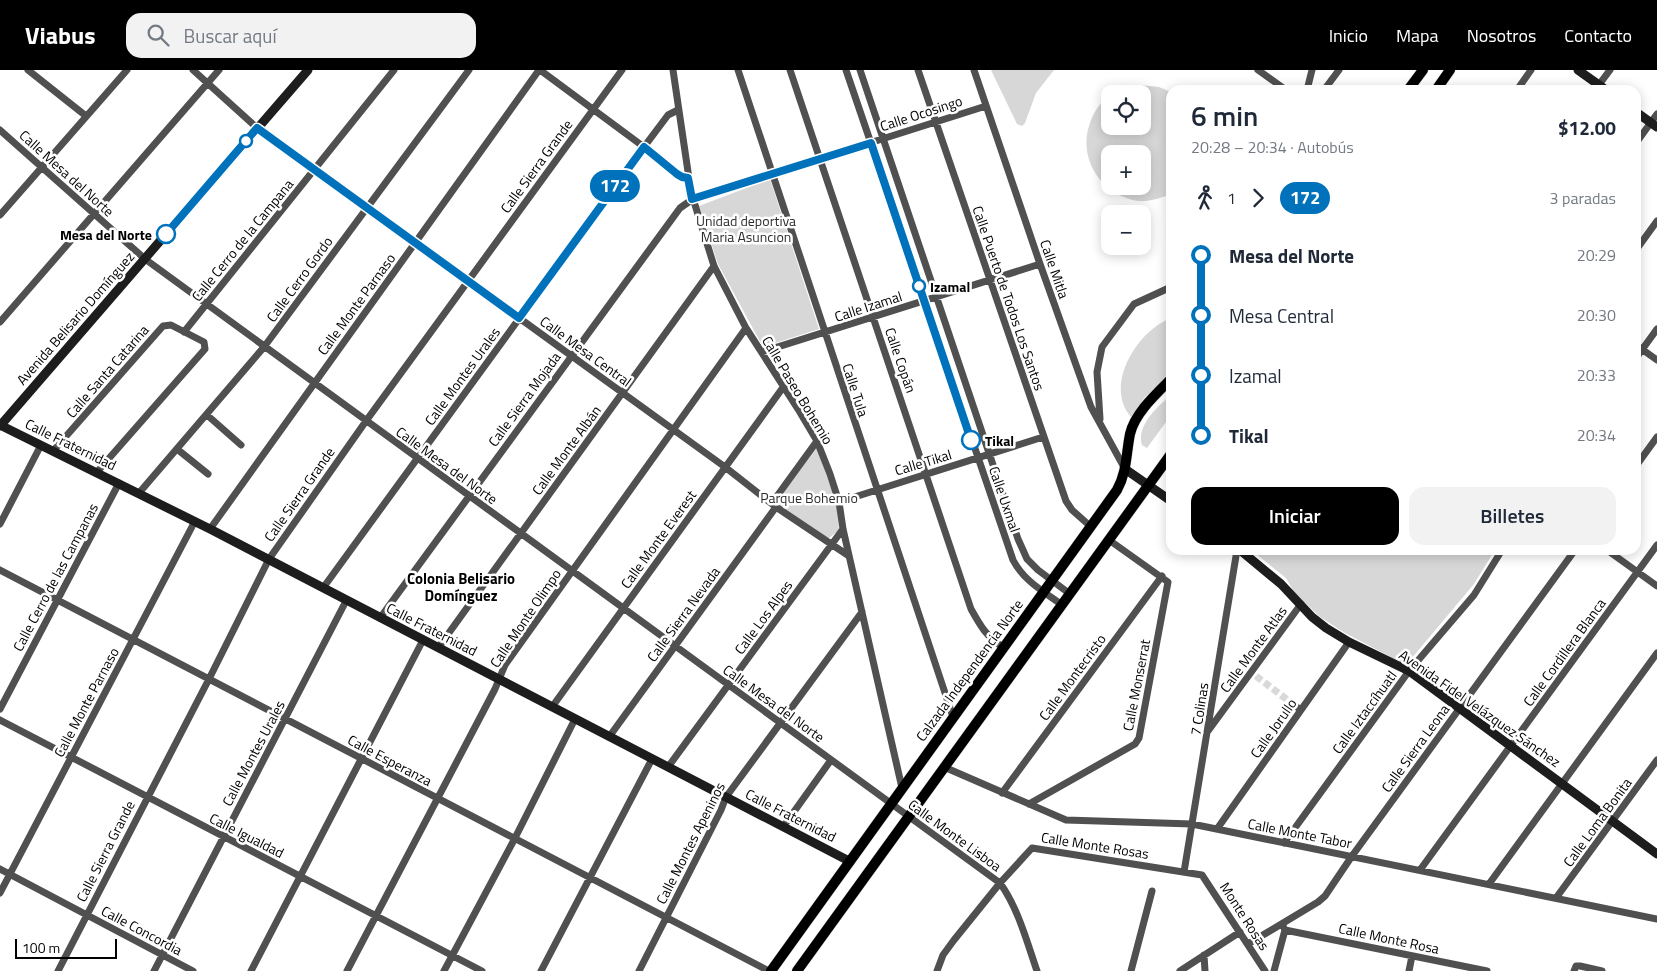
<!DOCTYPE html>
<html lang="es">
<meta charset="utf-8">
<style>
body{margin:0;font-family:"Titillium Web",sans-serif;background:#f2f2f3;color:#1f2937;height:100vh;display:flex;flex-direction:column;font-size:19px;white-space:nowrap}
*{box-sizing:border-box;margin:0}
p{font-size:16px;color:#747a83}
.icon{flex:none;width:28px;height:28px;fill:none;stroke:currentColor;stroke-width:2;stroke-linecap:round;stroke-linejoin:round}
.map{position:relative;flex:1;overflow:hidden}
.panel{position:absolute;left:1166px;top:15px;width:475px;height:470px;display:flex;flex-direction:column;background:#fff;border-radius:15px;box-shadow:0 2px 12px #0003}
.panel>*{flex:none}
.badge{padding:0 10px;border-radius:16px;font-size:18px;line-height:32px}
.fabs{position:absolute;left:1101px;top:15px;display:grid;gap:10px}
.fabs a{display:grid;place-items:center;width:50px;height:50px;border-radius:10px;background:#fff;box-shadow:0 2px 12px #0003;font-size:25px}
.scale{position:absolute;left:15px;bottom:12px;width:102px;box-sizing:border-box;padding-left:5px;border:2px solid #000;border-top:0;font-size:14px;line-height:18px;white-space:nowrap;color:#000;-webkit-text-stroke:4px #fff;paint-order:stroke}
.map>.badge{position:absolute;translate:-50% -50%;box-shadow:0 0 0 2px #fff}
.legs{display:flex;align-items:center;gap:8px;height:55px;padding:0 25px;font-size:16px}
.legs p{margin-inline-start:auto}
.overview{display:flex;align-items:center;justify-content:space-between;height:85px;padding:0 25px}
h1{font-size:28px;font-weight:600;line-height:38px}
.action{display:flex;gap:10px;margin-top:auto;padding:10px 25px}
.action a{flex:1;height:58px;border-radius:15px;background:#000;color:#fff;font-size:20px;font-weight:600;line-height:58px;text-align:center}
.action a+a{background:#f2f2f3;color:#1f2937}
ul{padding:0 25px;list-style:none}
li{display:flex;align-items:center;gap:18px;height:60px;font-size:19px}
li i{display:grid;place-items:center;width:8px;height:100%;margin:0 6px;background:currentColor}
li i::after{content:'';width:12px;height:12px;margin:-6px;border:4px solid;border-radius:50%;background:#fff}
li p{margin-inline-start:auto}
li:first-child i{background:linear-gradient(#0000 50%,currentColor 0)}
li:last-child i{background:linear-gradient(currentColor 50%,#0000 0)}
header{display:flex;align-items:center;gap:30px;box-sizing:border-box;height:70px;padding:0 25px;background:#000;color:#fff}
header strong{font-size:24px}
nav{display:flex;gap:28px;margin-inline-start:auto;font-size:18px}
.search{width:350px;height:45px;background:#f2f2f3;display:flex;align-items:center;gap:12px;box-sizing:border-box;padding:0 18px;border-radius:15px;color:#747a83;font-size:19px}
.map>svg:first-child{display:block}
</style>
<header>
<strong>Viabus</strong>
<div class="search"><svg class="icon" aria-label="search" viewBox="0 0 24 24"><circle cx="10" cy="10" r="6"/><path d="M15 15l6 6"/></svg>Buscar aquí</div>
<nav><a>Inicio</a><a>Mapa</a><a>Nosotros</a><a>Contacto</a></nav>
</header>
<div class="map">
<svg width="1657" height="901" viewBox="0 0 1657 901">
<rect width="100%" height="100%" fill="#fff"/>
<path fill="#d7d7d7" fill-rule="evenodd" d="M 991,0 L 1054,0 L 1036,23 L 1025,53 L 1022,56 L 1017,54 Z
M 1140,15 L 1159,17 L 1171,22 L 1171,124 C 1161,128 1149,132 1138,131 C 1101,125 1077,88 1090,53 C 1093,43 1100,32 1110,26 L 1110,56 L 1142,56 L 1142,24 L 1114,24 L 1121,19 ZM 1110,84 L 1142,84 L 1142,116 L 1110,116 Z
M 770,109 L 819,259 L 763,277 L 718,194 L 699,136 Z
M 1171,248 L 1171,303 L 1144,328 L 1132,348 C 1102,316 1138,260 1171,248 Z
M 1171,325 L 1171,345 L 1147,378 L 1142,375 C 1136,356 1157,337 1171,325 Z
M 816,375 L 836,432 L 839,460 L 829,468 L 819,464 L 774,433 Z
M 1251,480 L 1495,480 L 1474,514 L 1406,595 L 1345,563 L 1320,547 L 1294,522 L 1286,508 Z"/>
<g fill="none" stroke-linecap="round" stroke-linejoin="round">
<path stroke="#d9d9d9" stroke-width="7" stroke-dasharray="7 3.5" stroke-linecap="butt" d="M 1256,606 L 1294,635"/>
<defs>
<path id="primary" d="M 1408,20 L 1423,0
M 1436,20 L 1450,0
M 771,901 L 1117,420 C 1127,402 1126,384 1130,364 C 1135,343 1156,324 1171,309
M 797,901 L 1171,384"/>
</defs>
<use href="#primary" stroke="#dbdbdb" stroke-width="11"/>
<path stroke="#505050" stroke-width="7" d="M 28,0 L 86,46
M 193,0 L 257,58 L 725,397 L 776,437 L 849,486
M 540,0 L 644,77 L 677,104 L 688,108
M 673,0 L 691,122 L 714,196 L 746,258 L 798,339 L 817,371 L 830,404 L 839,432 L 843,459 L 902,718
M 738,0 L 953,647
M 790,0 L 971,539 C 981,557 986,566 1004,578
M 846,0 L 1013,490 C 1024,511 1043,521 1062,535
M 860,0 L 1018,469 L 1027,489 L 1038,500 L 1070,524
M 918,0 L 1066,431 L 1072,440 L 1090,456
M 974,0 L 1040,194 L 1091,337 L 1125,399
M 1258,0 L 1286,20
M 1307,20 L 1312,0
M 1324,20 L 1339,0
M 1517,20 L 1531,0
M 1595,20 L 1610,0
M 0,60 L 145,189 L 1000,813 C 1018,838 1027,872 1037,901
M 1636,73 L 1657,44
M 0,145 L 127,0
M 1636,180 L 1657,151
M 0,252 L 219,0
M 184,262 L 394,0
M 1636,275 L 1657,290
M 762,282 L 1040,194
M 1636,288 L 1657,259
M 207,345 L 241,375
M 1100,349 L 1097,302 L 1102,277 L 1134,234 L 1171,217
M 177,379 L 208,404
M 53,381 L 163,256 L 171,255 L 204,272 L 205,279 L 97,402
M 1636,396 L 1657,367
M 139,423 L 264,277 L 469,0
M 839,432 L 1043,367
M 772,433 L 817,371
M 0,454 L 41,375
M 210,459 L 539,0
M 1607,480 L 1657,516
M 0,500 L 769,901
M 323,518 L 644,77 L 668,45 L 678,40
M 380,548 L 680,138 L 693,129 L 986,36
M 438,578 L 714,196
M 1294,635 L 1301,640
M 552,637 L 784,316
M 0,639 L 119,413
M 0,650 L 482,901
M 1208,661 L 1301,534
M 609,667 L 776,437
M 668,697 L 843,459
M 944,697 L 1066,750 L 1192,754 L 1657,849
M 1002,723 L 1162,506
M 1029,734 L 1135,674 L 1139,668 L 1168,512 L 1109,470
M 783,757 L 831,690
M 1217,759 L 1349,572
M 1284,773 L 1409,601 L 1474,525 L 1502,480
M 0,799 L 193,901
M 1420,800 L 1657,475
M 1184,802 L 1237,480
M 1489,814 L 1657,583
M 0,823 L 195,451
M 1556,828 L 1657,690
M 1285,860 L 1487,901
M 1248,874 L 1318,832 L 1325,826 L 1352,786 L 1575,480
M 1204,885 L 1205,901
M 58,901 L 209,609 L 269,489 L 366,351 L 622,0
M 154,901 L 346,531
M 251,901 L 423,570
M 347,901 L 495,619 L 505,595 L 746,258
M 444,901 L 515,768 L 575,649
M 541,901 L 652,689
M 639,901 L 721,740 L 726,727 L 862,542
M 937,901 L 943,885 L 954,870 L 1000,813 L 1032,778 L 1202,805 L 1265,901
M 1131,901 L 1152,821
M 1180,901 L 1240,862
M 1274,901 L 1285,860 L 1283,856
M 1409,901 L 1412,886
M 1574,901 L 1576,896 L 1580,896 L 1602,901"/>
<path stroke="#1d1d1d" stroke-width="9" d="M 1578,0 L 1606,20
M 1636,42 L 1657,57
M 0,355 L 210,459 L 849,791
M 0,356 L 308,0
M 1125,399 L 1171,431
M 1240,480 L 1281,514 L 1312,547 L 1326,558 L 1349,572 L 1409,601 L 1657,784"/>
<use href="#primary" stroke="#000" stroke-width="10"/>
</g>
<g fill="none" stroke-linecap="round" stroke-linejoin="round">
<defs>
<path id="line-1" d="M 166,164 L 257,58 L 519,248 L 644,77 L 677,104 L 682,107 L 688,108 L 692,129 L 871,73 L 971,370"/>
</defs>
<use href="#line-1" stroke="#fff" stroke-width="11"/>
<use href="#line-1" stroke="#0072bc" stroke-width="8"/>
</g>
<g fill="#fff" stroke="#0072bc" stroke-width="2.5">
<circle cx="246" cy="71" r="6"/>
<circle cx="166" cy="164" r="9"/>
<circle cx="919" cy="216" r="6"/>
<circle cx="971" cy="370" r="9"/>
</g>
<g text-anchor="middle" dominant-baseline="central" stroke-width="5" stroke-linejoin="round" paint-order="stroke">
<g font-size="14" fill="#000" stroke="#fff">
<text transform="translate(921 43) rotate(-18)">Calle Ocosingo</text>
<text transform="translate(536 96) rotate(-54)">Calle Sierra Grande</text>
<text transform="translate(67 103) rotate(42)">Calle Mesa del Norte</text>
<text transform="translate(242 170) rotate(-51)">Calle Cerro de la Campana</text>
<text transform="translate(1055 199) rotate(71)">Calle Mitla</text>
<text transform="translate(299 209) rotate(-54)">Calle Cerro Gordo</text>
<text transform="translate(1009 228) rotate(71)">Calle Puerto de Todos Los Santos</text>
<text transform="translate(356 234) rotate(-54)">Calle Monte Parnaso</text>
<text transform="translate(868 236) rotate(-18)">Calle Izamal</text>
<text transform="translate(75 248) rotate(-49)">Avenida Belisario Domínguez</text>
<text transform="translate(586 281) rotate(36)">Calle Mesa Central</text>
<text transform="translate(901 290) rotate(71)">Calle Copán</text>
<text transform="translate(107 301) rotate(-49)">Calle Santa Catarina</text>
<text transform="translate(462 306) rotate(-54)">Calle Montes Urales</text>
<text transform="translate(798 320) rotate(59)">Calle Paseo Bohemio</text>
<text transform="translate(856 320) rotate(72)">Calle Tula</text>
<text transform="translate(524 329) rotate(-54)">Calle Sierra Mojada</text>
<text transform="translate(71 374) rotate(26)">Calle Fraternidad</text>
<text transform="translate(566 380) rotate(-54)">Calle Monte Albán</text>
<text transform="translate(923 392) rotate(-17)">Calle Tikal</text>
<text transform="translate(447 395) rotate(36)">Calle Mesa del Norte</text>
<text transform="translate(299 424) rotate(-55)">Calle Sierra Grande</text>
<text transform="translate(1005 429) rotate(71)">Calle Uxmal</text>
<text transform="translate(658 469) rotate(-54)">Calle Monte Everest</text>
<text transform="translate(55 507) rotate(-62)">Calle Cerro de las Campanas</text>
<text transform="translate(683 544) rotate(-54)">Calle Sierra Nevada</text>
<text transform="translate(763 547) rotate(-54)">Calle Los Alpes</text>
<text transform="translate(525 548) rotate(-56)">Calle Monte Olimpo</text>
<text transform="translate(432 559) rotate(27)">Calle Fraternidad</text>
<text transform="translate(1253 579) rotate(-54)">Calle Monte Atlas</text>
<text transform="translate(1564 582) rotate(-54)">Calle Cordillera Blanca</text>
<text transform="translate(969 600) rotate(-54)">Calzada Independencia Norte</text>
<text transform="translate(1072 607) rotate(-54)">Calle Montecristo</text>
<text transform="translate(1136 615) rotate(-79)">Calle Monserrat</text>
<text transform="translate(86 632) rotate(-62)">Calle Monte Parnaso</text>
<text transform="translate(774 633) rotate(36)">Calle Mesa del Norte</text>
<text transform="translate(1480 638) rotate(35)">Avenida Fidel Velázquez Sánchez</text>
<text transform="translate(1199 639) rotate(-81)">7 Colinas</text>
<text transform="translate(1364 642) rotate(-54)">Calle Iztaccíhuatl</text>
<text transform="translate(1273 658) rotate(-55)">Calle Jorullo</text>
<text transform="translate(1415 678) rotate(-54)">Calle Sierra Leona</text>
<text transform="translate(253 683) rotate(-62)">Calle Montes Urales</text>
<text transform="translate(390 690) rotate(28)">Calle Esperanza</text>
<text transform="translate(791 745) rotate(27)">Calle Fraternidad</text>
<text transform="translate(1597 752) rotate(-54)">Calle Loma Bonita</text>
<text transform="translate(1300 763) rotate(11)">Calle Monte Tabor</text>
<text transform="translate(247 765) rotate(27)">Calle Igualdad</text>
<text transform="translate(955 765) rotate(36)">Calle Monte Lisboa</text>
<text transform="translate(690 773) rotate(-63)">Calle Montes Apeninos</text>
<text transform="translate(1095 775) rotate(9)">Calle Monte Rosas</text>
<text transform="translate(105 781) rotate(-63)">Calle Sierra Grande</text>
<text transform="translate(1245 846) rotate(57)">Monte Rosas</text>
<text transform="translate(142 860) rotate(28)">Calle Concordia</text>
<text transform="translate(1389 868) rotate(12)">Calle Monte Rosa</text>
</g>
<g font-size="14" fill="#2e2e2e" stroke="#fff">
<text x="746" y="150">Unidad deportiva<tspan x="746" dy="16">Maria Asuncion</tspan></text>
<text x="809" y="427">Parque Bohemio</text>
</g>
<g font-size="14" font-weight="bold" fill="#000" stroke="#fff" text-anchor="start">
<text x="152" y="164" text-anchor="end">Mesa del Norte</text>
<text x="930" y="216">Izamal</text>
<text x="985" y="370">Tikal</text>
</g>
<g font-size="15" font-weight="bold" fill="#000" stroke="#fff">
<text x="461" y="508">Colonia Belisario<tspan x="461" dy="17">Domínguez</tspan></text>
</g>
</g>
</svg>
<div class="fabs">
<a><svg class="icon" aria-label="locate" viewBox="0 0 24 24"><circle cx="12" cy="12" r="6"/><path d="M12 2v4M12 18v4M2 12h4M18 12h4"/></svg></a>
<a>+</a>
<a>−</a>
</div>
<div class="scale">100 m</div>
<b class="badge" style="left:615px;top:116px;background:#0072bc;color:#fff">172</b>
<section class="panel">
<div class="overview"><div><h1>6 min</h1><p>20:28 – 20:34 · Autobús</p></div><b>$12.00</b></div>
<div class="legs"><svg class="icon" aria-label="walk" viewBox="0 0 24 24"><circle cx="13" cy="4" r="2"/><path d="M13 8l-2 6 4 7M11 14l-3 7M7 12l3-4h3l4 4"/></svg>1<svg class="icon" aria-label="forward" viewBox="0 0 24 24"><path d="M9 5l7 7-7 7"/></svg><b class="badge" style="background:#0072bc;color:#fff">172</b><p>3 paradas</p></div>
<ul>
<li><i style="color:#0072bc"></i><b>Mesa del Norte</b><p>20:29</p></li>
<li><i style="color:#0072bc"></i><span>Mesa Central</span><p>20:30</p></li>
<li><i style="color:#0072bc"></i><span>Izamal</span><p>20:33</p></li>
<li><i style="color:#0072bc"></i><b>Tikal</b><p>20:34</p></li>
</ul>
<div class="action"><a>Iniciar</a><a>Billetes</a></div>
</section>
</div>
